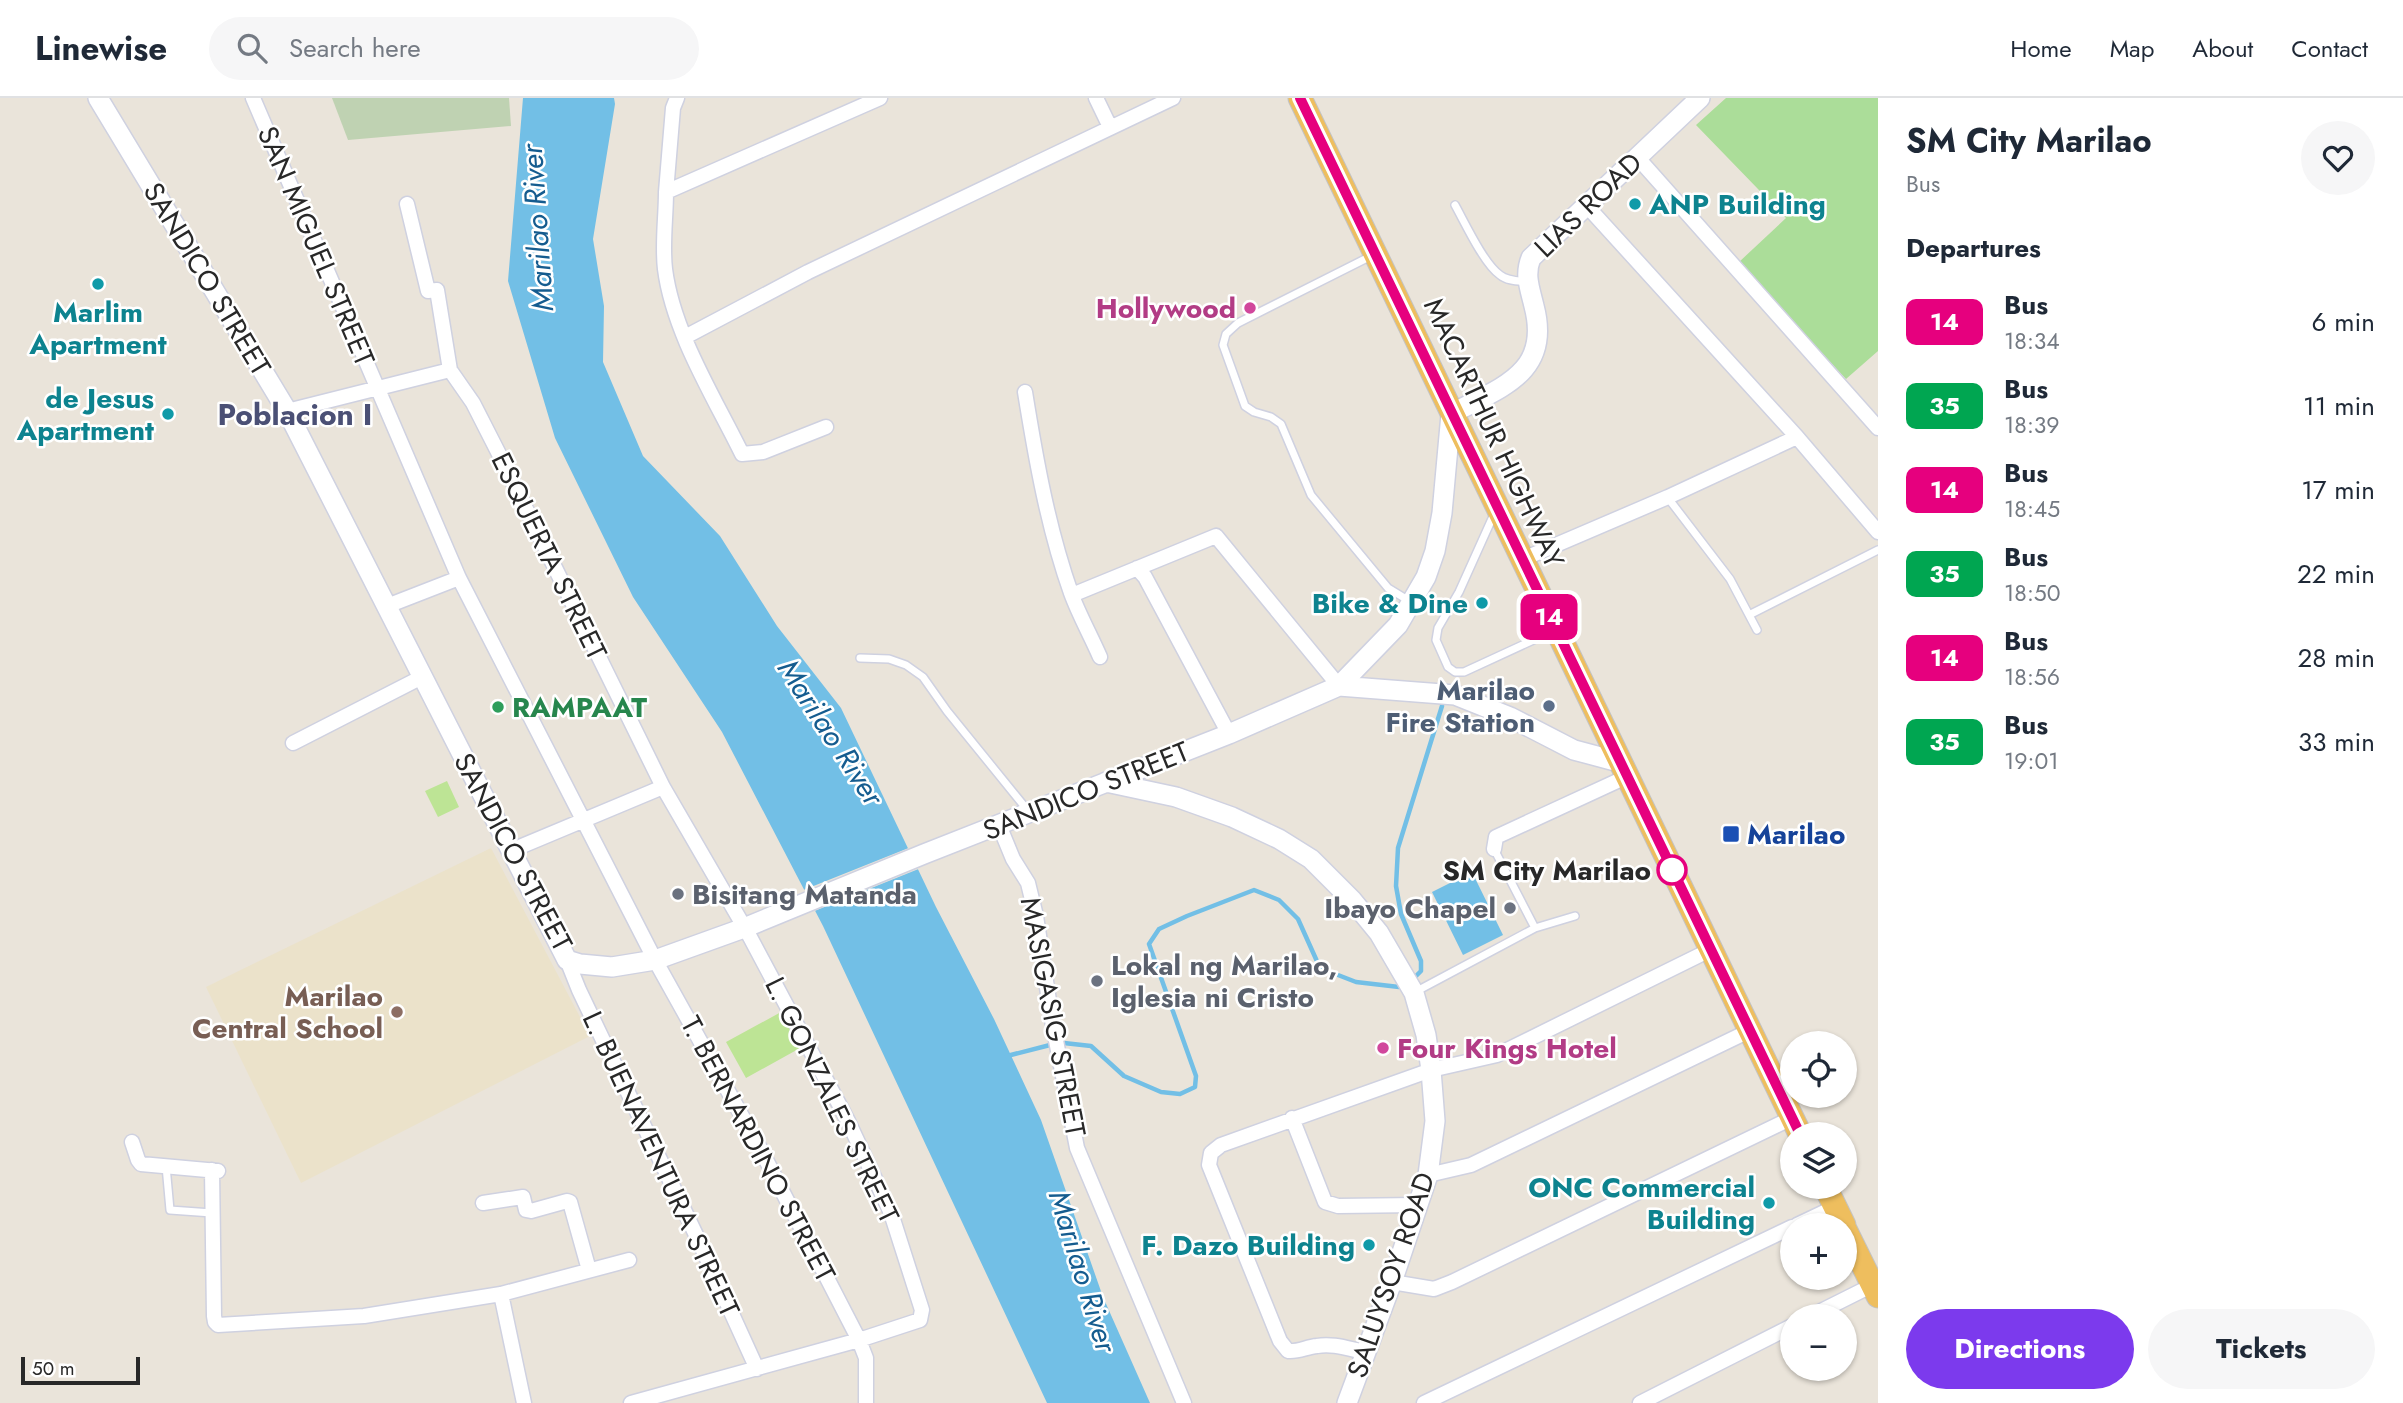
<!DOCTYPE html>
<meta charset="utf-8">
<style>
body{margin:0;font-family:Jost,sans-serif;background:#f6f6f7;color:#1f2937;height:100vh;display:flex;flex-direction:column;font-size:26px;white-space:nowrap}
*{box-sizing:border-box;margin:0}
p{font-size:23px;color:#747a83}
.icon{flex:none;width:38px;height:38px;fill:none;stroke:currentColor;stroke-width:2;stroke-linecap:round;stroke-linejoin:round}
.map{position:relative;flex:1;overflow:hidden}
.details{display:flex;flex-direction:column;background:#fff;width:525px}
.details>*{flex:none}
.badge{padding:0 14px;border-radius:10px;font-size:24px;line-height:46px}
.tools{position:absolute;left:1780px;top:933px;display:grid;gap:14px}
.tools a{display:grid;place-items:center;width:77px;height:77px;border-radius:50%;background:#fff;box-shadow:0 2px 5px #0004;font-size:35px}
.scale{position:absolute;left:21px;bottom:18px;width:119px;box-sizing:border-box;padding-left:7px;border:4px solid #282828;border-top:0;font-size:19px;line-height:24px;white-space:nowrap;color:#282828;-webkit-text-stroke:5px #fff;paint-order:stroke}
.map>.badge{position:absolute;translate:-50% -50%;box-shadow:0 0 0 4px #fff}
h2{padding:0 28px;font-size:26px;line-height:63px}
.round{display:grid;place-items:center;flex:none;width:74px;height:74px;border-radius:37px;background:#f6f6f7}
.overview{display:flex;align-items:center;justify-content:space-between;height:119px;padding:0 28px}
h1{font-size:33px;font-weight:700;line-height:52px}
.button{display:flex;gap:14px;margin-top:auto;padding:14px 28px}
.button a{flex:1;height:80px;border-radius:42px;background:#7c3aed;color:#fff;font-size:28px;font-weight:700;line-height:80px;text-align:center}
.button a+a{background:#f6f6f7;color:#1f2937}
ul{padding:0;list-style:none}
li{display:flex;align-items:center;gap:21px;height:84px;padding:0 28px}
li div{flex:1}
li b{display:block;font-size:26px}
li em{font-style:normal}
li .badge{min-width:77px;font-weight:700;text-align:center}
header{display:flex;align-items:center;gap:42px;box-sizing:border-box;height:98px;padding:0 35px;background:#fff;border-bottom:2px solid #e0e1e3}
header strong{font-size:33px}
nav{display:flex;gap:38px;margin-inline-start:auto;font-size:24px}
.search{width:490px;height:63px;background:#f6f6f7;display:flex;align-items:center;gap:18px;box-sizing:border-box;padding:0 24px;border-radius:38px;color:#747a83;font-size:26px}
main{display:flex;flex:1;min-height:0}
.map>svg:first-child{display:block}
</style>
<header>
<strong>Linewise</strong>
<div class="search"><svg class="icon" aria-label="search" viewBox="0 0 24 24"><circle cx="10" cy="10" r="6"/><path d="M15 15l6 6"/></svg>Search here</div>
<nav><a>Home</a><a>Map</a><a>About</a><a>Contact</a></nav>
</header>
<main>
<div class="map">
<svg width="1878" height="1305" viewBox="0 0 1878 1305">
<rect width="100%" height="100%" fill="#eae4da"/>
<path fill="#ebe2ca" d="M 491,750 L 590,938 L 301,1085 L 206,889 Z"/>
<path fill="#abdd99" d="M 1726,0 L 1878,0 L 1878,253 L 1846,281 L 1738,165 L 1786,120 L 1696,27 Z"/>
<path fill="#bfd2b2" d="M 332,0 L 509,0 L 511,28 L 348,42 Z"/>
<path fill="#bde495" d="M 447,683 L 459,709 L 438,719 L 425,693 Z
M 783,913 L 802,949 L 746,980 L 726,944 Z"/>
<path fill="#72bfe6" d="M 523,0 L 614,0 L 615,6 L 593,141 L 604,208 L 603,264 L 643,358 L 720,438 L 777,528 L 841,610 L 936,809 L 994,921 L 1041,1022 L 1103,1199 L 1150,1305 L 1047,1305 L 823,828 L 722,634 L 633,499 L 555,340 L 508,183 Z
M 1472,774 L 1503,837 L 1463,857 L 1432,794 Z"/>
<path fill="#eae4da" d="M 911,749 L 921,770 L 812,814 L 801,793 Z"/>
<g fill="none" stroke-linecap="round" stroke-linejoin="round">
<path stroke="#72bfe6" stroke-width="4.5" d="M 1414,880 L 1421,873 L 1421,863 L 1401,816 L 1396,788 L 1398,750 L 1442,608
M 1064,945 L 1091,948 L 1124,978 L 1161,994 L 1180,996 L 1195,989 L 1196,978 L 1149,846 L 1159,831 L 1187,818 L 1254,792 L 1279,802 L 1298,821 L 1320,870 L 1356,884 L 1399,889
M 1007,958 L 1050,947"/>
<defs>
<path id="service" d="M 1455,107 C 1465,125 1484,166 1500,177 C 1507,183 1518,183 1527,184
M 1373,157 L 1238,225 L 1226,236 L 1223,247 L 1245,308 L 1254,314 L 1271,319 L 1281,326 L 1311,397 L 1388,490 L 1411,504
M 1668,400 L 1730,481 L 1757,532
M 1495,414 L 1459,494 L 1438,530 L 1436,542 L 1448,569 L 1455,574 L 1464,574 L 1553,533
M 1749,517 L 1878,452
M 860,560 L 889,561 L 906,567 L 923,579 L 947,613 L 1029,714
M 1494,751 L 1535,830
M 1415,894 L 1535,830 L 1575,818
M 166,1068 L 170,1112 L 212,1115"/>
<path id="minor" d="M 253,0 L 459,480 L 655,862 L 762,1054 L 859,1242 L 866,1260 L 866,1305
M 677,0 L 673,10 L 666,94 L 880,0
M 1096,0 L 1110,29
M 1637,59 L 1878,330
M 666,94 C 666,119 662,146 665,171 C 673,234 714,299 742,356 L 763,354 L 826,329
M 407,106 L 428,193 L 437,192 L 450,272 L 473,305 L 499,356 L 663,689 L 750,839 L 848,1023 L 891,1115 L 922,1212 L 920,1222 L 859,1242 L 631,1305
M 1586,107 L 1797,339 L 1878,434
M 685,239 L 808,174 L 1173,0
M 1025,294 C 1036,362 1048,430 1071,495 C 1079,517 1091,538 1100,559
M 287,313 L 450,272
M 1521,462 L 1668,399 L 1797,339
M 1137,470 L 1145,479 L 1229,636
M 1072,497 L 1216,438 L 1339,588
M 387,508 L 459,480
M 293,645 L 422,579
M 999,727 L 1013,761 L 1028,785 L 1036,818 L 1052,922 L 1077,1050 L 1184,1305
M 1494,751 L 1496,739 L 1626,679
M 510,753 L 663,689
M 567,862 L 579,892 L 697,1139 L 757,1271
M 1292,1020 L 1325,1104 L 1338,1108 L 1418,1107
M 132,1044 L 138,1062 L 141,1066 L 218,1073
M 212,1072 L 214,1218 L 215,1224 L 218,1227 L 364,1218 L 501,1196 L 629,1162
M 1428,1077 L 1471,1067 L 1749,933
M 483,1105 L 523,1099 L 526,1112 L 531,1113 L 567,1103 L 570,1104 L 589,1172
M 1797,1127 L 1835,1109
M 1392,1184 L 1434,1191 L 1452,1184 L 1792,1020
M 501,1196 L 524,1305
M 1811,1218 L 1873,1187
M 1365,1254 C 1349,1251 1333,1245 1317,1248 C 1306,1249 1299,1254 1288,1253 L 1280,1243 L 1209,1067 L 1211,1055 L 1221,1047 L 1431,972 L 1497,957 L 1710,852
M 1424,1305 L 1792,1129
M 1640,1305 L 1792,1228"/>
<path id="secondary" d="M 98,0 L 287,313 L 567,862 L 580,866 L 612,869 L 655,862 L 744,830 L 924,756 L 1229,636 L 1339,588 L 1398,527 L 1426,479 L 1435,453 L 1442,415 L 1451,316 C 1499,290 1552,276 1534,208 C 1530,191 1524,177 1531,160 L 1700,0
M 1339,588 L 1455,597 L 1510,619 L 1574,652 L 1619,664
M 1106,684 L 1176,699 L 1232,719 L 1279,741 L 1311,761 L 1352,802 L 1379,835 L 1414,895 L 1426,937 L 1431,972 L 1435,1023 L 1428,1077 L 1392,1184 L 1347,1305"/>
<path id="trunk" d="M 1300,0 L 1800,1036
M 1825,1088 L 1844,1127
M 1844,1129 L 1878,1198"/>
</defs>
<use href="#service" stroke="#cfd1e0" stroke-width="10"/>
<use href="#minor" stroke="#cfd1e0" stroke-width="17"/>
<use href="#secondary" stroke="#cfd1e0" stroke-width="22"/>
<use href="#trunk" stroke="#c3c3c3" stroke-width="25"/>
<use href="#service" stroke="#fff" stroke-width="7"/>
<use href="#minor" stroke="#fff" stroke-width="14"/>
<use href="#secondary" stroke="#fff" stroke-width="19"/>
<use href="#trunk" stroke="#eebe5e" stroke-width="23"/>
</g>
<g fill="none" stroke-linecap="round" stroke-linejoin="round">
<defs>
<path id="line" d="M 1300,0 L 1800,1036"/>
</defs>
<use href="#line" stroke="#fff" stroke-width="16"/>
<use href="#line" stroke="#e6007e" stroke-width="10"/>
</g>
<g fill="#0f9aa8" stroke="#fff" stroke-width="2.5">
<circle cx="1635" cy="106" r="7"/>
<circle cx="98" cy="186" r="7"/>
<circle cx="168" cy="316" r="7"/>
<circle cx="1482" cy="505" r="7"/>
<circle cx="1769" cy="1105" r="7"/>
<circle cx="1369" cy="1147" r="7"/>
</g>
<g fill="#d1479c" stroke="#fff" stroke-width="2.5">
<circle cx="1250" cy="210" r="7"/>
<circle cx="1383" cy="950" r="7"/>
</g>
<circle fill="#5c6f8a" stroke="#fff" stroke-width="2.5" cx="1549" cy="608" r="7"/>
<circle fill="#2e9e5b" stroke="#fff" stroke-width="2.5" cx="498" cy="609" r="7"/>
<rect fill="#1a4fb4" stroke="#fff" stroke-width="2.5" x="1722" y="727" width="18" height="18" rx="3.5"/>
<circle fill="#fff" stroke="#e6007e" stroke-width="3.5" cx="1672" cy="772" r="14"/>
<g fill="#6b7280" stroke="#fff" stroke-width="2.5">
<circle cx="678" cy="796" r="7"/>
<circle cx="1510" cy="810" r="7"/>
<circle cx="1097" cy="883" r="7"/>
</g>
<circle fill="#8d6e63" stroke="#fff" stroke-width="2.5" cx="397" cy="914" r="7"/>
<g text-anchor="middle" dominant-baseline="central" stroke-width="5" stroke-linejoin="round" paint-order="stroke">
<g font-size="28" font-weight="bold" fill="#0d838f" stroke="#fff" text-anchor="end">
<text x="1649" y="106" text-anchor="start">ANP Building</text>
<text x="98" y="214" text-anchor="middle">Marlim<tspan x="98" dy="32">Apartment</tspan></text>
<text x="154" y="300">de Jesus<tspan x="154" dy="32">Apartment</tspan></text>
<text x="1468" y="505">Bike &amp; Dine</text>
<text x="1755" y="1089">ONC Commercial<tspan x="1755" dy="32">Building</tspan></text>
<text x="1355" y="1147">F. Dazo Building</text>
</g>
<g font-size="28" fill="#282828" stroke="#fff">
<text transform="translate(1588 107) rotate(-44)">LIAS ROAD</text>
<text transform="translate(316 148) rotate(67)">SAN MIGUEL STREET</text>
<text transform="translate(207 181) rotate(59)">SANDICO STREET</text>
<text transform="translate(1494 335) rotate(65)">MACARTHUR HIGHWAY</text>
<text transform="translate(549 458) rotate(64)">ESQUERTA STREET</text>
<text transform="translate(1086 693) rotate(-22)">SANDICO STREET</text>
<text transform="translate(513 754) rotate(62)">SANDICO STREET</text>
<text transform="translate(1053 919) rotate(79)">MASIGASIG STREET</text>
<text transform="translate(832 1002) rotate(64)">L. GONZALES STREET</text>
<text transform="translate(758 1051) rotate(62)">T. BERNARDINO STREET</text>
<text transform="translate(661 1066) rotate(65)">L. BUENAVENTURA STREET</text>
<text transform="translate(1391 1177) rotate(-71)">SALUYSOY ROAD</text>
</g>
<g font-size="28" font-weight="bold" fill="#b23c85" stroke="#fff" text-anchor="end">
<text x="1236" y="210">Hollywood</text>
<text x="1397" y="950" text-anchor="start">Four Kings Hotel</text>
</g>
<g font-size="28" font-weight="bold" fill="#4e5e75" stroke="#fff" text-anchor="end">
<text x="1535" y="592">Marilao<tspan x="1535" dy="32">Fire Station</tspan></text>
</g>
<g font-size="28" font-weight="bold" fill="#27864d" stroke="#fff" text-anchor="start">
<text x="512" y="609">RAMPAAT</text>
</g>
<g font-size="28" font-weight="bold" fill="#164399" stroke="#fff" text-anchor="start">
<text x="1747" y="736">Marilao</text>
</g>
<g font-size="28" font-weight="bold" fill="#282828" stroke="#fff" text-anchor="end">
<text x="1651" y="772">SM City Marilao</text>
</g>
<g font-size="28" font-weight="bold" fill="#5b616d" stroke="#fff" text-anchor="start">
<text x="692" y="796">Bisitang Matanda</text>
<text x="1496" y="810" text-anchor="end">Ibayo Chapel</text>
<text x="1111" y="867">Lokal ng Marilao,<tspan x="1111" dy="32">Iglesia ni Cristo</tspan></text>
</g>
<g font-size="28" font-weight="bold" fill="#785e54" stroke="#fff" text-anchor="end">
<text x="383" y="898">Marilao<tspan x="383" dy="32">Central School</tspan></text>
</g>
<g font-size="30" font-style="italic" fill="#155c8f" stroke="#fff">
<text transform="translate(537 130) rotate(-94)">Marilao River</text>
<text transform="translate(831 634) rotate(57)">Marilao River</text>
<text transform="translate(1083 1173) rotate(73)">Marilao River</text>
</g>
<g font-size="30" font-weight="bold" fill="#4b5075" stroke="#fff">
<text x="295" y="316">Poblacion I</text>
</g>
</g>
</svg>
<div class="tools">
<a><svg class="icon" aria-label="locate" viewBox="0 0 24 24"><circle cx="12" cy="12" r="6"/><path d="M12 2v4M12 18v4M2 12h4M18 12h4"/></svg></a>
<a><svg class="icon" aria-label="layers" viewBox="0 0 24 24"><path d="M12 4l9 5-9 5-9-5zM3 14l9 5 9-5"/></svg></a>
<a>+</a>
<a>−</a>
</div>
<div class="scale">50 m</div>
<b class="badge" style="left:1549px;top:519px;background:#e6007e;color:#fff">14</b>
</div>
<section class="details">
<div class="overview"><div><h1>SM City Marilao</h1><p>Bus</p></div><a class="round"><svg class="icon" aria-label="heart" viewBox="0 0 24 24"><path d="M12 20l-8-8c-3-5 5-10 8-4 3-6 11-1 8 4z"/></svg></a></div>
<h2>Departures</h2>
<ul>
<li><span class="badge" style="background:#e6007e;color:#fff">14</span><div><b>Bus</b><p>18:34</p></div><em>6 min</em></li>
<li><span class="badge" style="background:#00a651;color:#fff">35</span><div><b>Bus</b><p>18:39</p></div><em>11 min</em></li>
<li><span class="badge" style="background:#e6007e;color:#fff">14</span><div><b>Bus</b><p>18:45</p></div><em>17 min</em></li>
<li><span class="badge" style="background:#00a651;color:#fff">35</span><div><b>Bus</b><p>18:50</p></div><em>22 min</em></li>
<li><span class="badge" style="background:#e6007e;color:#fff">14</span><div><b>Bus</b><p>18:56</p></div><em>28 min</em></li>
<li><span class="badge" style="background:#00a651;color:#fff">35</span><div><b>Bus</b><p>19:01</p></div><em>33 min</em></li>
</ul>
<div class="button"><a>Directions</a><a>Tickets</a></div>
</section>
</main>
